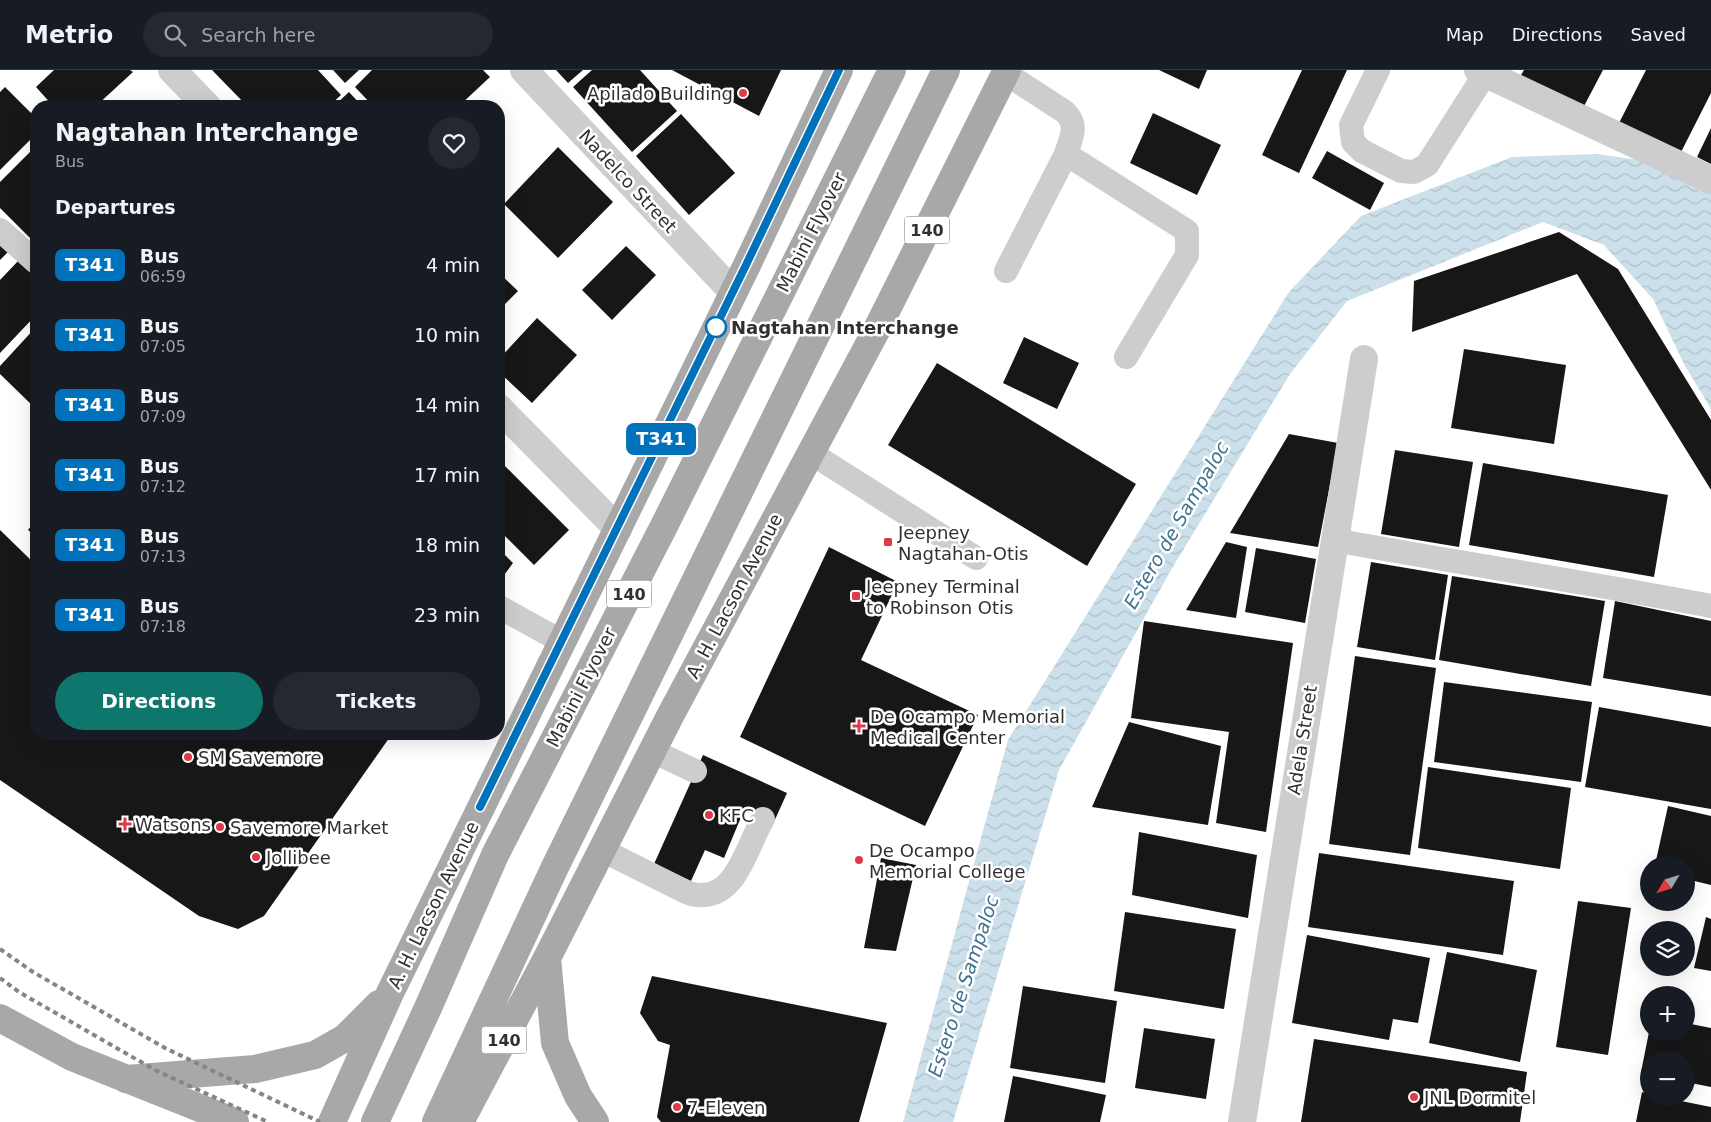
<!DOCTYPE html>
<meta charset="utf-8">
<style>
body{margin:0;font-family:"DejaVu Sans",sans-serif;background:#242831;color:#f1f3f6;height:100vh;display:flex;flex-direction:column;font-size:19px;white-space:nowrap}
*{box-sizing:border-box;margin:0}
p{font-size:16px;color:#9ea1a6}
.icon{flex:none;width:28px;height:28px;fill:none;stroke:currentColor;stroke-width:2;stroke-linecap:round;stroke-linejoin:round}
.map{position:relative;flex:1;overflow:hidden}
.panel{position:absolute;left:30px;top:30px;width:475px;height:640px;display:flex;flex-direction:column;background:#171b24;border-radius:20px;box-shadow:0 5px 20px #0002}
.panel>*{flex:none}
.badge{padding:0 10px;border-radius:8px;font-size:18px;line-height:32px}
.needle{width:32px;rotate:232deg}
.fabs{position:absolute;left:1640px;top:786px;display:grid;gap:10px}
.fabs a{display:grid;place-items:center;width:55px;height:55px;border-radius:50%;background:#171b24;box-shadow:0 5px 20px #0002;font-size:25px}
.map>.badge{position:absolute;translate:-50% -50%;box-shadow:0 0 0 2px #fff}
h2{padding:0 25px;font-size:19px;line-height:45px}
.round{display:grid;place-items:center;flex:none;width:52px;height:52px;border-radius:26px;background:#242831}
.head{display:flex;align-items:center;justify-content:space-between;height:85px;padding:0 25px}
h1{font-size:24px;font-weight:800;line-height:38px}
.button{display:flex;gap:10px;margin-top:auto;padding:10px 25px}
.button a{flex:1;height:58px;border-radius:30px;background:#0f766e;color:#fff;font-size:20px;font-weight:800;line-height:58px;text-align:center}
.button a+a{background:#242831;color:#f1f3f6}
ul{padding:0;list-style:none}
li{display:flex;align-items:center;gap:15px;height:70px;padding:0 25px}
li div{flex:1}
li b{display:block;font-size:19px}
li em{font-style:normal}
li .badge{min-width:55px;font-weight:700;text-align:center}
header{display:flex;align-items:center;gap:30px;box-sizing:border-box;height:70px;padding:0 25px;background:#171b24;border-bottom:1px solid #363941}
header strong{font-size:24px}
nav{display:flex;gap:28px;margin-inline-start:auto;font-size:18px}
.search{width:350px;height:45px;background:#242831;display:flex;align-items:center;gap:12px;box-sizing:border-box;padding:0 18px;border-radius:28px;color:#9ea1a6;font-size:19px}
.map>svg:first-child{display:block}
</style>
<header>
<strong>Metrio</strong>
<div class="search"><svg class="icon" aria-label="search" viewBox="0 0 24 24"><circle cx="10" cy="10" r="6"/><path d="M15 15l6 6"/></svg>Search here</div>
<nav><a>Map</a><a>Directions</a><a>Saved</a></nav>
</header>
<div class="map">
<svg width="1711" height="1052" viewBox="0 0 1711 1052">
<defs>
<pattern id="water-waves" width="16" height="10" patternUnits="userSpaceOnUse" patternTransform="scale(1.25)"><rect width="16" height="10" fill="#cce0eb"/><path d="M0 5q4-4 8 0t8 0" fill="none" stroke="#b0c0ca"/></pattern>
</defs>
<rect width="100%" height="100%" fill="#fff"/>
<path fill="url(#water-waves)" d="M 1597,84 L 1681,96 L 1711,109 L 1711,339 L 1684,294 L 1653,229 L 1604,175 L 1543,152 L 1347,231 L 1290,304 L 1171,500 L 1059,700 L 953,1052 L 903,1052 L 1008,670 L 1289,222 L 1361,146 L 1512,87 Z"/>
<path fill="#171717" d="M 54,0 L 130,0 L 133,2 L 96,36 L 53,36 L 36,17 Z
M 212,0 L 318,0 L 341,25 L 329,36 L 247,36 Z
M 333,0 L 359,0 L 345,13 Z
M 372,0 L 483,0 L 490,7 L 459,36 L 373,36 L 355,17 Z
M 556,0 L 583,0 L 568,13 Z
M 592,0 L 640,0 L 677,41 L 632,82 L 573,17 Z
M 672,0 L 781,0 L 759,46 Z
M 1159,0 L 1207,0 L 1199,19 Z
M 1302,0 L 1347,0 L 1299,103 L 1262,85 Z
M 1524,0 L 1603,0 L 1583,38 L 1521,5 Z
M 1646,0 L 1711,0 L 1711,23 L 1678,88 L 1617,57 Z
M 5,17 L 36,48 L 36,64 L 0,100 L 0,22 Z
M 349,22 L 362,36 L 334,36 Z
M 1153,43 L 1221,75 L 1197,125 L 1130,93 Z
M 681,44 L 735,103 L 689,145 L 636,86 Z
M 1711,58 L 1711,94 L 1697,87 Z
M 36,76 L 36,166 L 32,170 L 0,138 L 0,112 Z
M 558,77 L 613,132 L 558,188 L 504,134 Z
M 1327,81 L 1384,113 L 1370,140 L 1312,108 Z
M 1559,162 L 1618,199 L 1711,350 L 1711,420 L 1577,204 L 1412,262 L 1414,211 Z
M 0,174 L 8,182 L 0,190 Z
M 626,176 L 656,205 L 612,250 L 582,220 Z
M 19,190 L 36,206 L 36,245 L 0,283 L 0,210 Z
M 499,203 L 518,221 L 499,240 Z
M 537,248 L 577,285 L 532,333 L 499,302 L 499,289 Z
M 36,257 L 36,339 L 0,304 L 0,296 Z
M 1024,267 L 1079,293 L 1057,339 L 1003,313 Z
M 1464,279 L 1566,295 L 1554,374 L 1451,358 Z
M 937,293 L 1136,414 L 1087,496 L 888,375 Z
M 1289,364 L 1338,373 L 1318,477 L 1230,463 Z
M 1395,380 L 1473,392 L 1459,477 L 1381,464 Z
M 499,390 L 569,460 L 534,495 L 499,460 Z
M 1483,393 L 1668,425 L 1654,507 L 1469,475 Z
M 36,450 L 36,466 L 28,460 Z
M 0,460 L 36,495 L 36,664 L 392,664 L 264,846 L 238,859 L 199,846 L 0,710 Z
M 1226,472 L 1247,477 L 1236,548 L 1186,540 Z
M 829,477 L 898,512 L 861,590 L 978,645 L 925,756 L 740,667 Z
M 1256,478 L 1316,489 L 1305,553 L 1245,542 Z
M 499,479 L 513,493 L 499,512 Z
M 1371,492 L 1448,505 L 1435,590 L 1357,577 Z
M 1452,506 L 1605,531 L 1591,616 L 1439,590 Z
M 1615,531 L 1711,551 L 1711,626 L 1603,608 Z
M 1144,551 L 1293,573 L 1266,762 L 1216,753 L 1229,662 L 1131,648 Z
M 1355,586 L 1436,598 L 1410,785 L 1329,774 Z
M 1444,612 L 1592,632 L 1581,712 L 1434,692 Z
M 1599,637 L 1711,657 L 1711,739 L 1585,717 Z
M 1129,652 L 1221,676 L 1208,755 L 1092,737 Z
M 703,685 L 787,723 L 773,754 L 744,740 L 724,788 L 705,780 L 691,811 L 654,794 Z
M 1428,697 L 1571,718 L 1560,799 L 1418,778 Z
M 1668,736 L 1711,746 L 1711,815 L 1686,809 L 1686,795 L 1655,795 Z
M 1139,762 L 1257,785 L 1248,848 L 1132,825 Z
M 1319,783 L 1514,811 L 1503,885 L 1308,857 Z
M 881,788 L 916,795 L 896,881 L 864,878 Z
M 1578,831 L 1631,838 L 1608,985 L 1556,977 Z
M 1125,842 L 1236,859 L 1224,939 L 1114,921 Z
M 1706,847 L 1711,849 L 1711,901 L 1694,898 Z
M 1307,865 L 1430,888 L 1418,953 L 1393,949 L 1389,970 L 1292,953 Z
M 1447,882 L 1537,900 L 1520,992 L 1429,973 Z
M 652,906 L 887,953 L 859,1052 L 661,1052 L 657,1047 L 670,975 L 658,971 L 640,943 Z
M 1023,916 L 1117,931 L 1105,1013 L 1010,998 Z
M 1686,953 L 1711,958 L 1711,1017 L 1686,1012 L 1686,990 L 1649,990 L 1649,1004 L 1641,1002 L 1649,962 L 1686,962 Z
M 1144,958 L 1215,969 L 1206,1029 L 1135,1018 Z
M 1314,969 L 1527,1002 L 1520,1052 L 1301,1052 Z
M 1013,1006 L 1106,1025 L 1100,1052 L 1004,1052 Z
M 1642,1022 L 1649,1024 L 1649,1028 L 1666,1028 L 1711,1037 L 1711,1052 L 1636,1052 Z"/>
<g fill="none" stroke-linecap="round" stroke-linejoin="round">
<path stroke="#cdcdcd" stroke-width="24" d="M 1378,0 L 1351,55 L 1353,72 L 1362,81 L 1401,101 L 1414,102 L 1427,95 L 1485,4
M 1005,3 L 1065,42 C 1079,56 1071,67 1066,84 L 1187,161 L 1187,185 L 1126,287
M 0,160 L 36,192
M 1006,201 L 1066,84
M 811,383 L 976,488
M 1334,470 C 1459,493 1586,512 1711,536
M 499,537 L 561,571
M 652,681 L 695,701
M 602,780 L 684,821 C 688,823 694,825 699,825 C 737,828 747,775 763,749"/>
<path stroke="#cdcdcd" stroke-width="28" d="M 172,0 L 207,36
M 524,0 L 733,222
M 1478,0 L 1711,110
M 499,338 L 618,459
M 1242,1052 L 1364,289"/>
<path stroke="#a8a8a8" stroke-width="28" d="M 547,888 L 555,973 L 578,1026 L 595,1052
M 0,948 L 72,987 L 235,1052
M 126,1009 L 255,999 L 315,985 L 345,968 L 379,934
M 332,1052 L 390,923 L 747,195 L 839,0
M 375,1052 L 427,940 L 495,785 L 664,456 L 892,0
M 436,1052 L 555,797 L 946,0
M 460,1052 L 547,888 L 669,648 L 876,261 L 1007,0"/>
<path stroke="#858585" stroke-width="4" stroke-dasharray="5 4" stroke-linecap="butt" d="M 0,879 L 33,902 L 165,978 L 320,1052
M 0,908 L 19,922 L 155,1000 L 268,1052"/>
</g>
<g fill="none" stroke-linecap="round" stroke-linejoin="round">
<defs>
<path id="line" d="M 480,737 L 746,195 L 839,0"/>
</defs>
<use href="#line" stroke="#fff" stroke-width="11"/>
<use href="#line" stroke="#0072bc" stroke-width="8"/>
</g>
<g fill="#de3b4a" stroke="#fff" stroke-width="2">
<circle cx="743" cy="23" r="5"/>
<rect x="883" y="467" width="10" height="10" rx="2.5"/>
<rect x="851" y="521" width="10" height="10" rx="2.5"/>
<path d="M856.5 648.5h5v5h5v5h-5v5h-5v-5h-5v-5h5z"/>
<circle cx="188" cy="687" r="5"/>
<circle cx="709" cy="745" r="5"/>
<path d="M122.5 746.5h5v5h5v5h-5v5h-5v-5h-5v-5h5z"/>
<circle cx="220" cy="757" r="5"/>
<circle cx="256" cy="787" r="5"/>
<circle cx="859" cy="790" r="5"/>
<circle cx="1414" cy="1027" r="5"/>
<circle cx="677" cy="1037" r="5"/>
</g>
<circle fill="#fff" stroke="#0072bc" stroke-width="2.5" cx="716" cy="257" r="10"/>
<g text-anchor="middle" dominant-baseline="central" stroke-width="5" stroke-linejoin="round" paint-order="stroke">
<g fill="#fff" stroke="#6e6e6e" stroke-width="1">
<rect x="904.5" y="146.5" width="45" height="27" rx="4"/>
<rect x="606.5" y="510.5" width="45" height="27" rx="4"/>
<rect x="481.5" y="956.5" width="45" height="27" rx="4"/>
</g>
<g font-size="16" font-weight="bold" fill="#303030">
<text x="927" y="160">140</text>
<text x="629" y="524">140</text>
<text x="504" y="970">140</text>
</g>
<g font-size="18" fill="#303030" stroke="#fff" text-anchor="start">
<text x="733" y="23" text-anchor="end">Apilado Building</text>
<text x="898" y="462">Jeepney<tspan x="898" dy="21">Nagtahan-Otis</tspan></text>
<text x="866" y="516">Jeepney Terminal<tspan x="866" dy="21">to Robinson Otis</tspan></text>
<text x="870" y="646">De Ocampo Memorial<tspan x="870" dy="21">Medical Center</tspan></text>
<text x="198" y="687">SM Savemore</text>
<text x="719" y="745">KFC</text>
<text x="135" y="754">Watsons</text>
<text x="230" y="757">Savemore Market</text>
<text x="869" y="780">De Ocampo<tspan x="869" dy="21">Memorial College</tspan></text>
<text x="266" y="787">Jollibee</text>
<text x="1424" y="1027">JNL Dormitel</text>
<text x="687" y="1037">7-Eleven</text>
</g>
<g font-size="18" fill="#303030" stroke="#fff">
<text transform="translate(628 111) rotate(47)">Nadelco Street</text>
<text transform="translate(811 162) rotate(-63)">Mabini Flyover</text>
<text transform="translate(734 526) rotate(-62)">A. H. Lacson Avenue</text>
<text transform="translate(581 617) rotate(-63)">Mabini Flyover</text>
<text transform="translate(1302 670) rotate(-81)">Adela Street</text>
<text transform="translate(433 835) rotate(-64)">A. H. Lacson Avenue</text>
</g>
<g font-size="18" font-weight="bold" fill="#303030" stroke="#fff" text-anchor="start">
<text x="731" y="257">Nagtahan Interchange</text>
</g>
<g font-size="19" font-style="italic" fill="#417290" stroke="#fff">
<text transform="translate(1176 455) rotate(-60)">Estero de Sampaloc</text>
<text transform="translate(963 916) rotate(-72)">Estero de Sampaloc</text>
</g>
</g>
</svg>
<div class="fabs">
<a><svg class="needle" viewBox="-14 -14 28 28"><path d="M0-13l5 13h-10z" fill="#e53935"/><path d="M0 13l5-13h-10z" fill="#9ea1a6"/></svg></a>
<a><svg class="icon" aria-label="layers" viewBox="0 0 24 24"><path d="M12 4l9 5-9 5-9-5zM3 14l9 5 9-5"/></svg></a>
<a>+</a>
<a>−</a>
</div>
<b class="badge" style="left:661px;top:369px;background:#0072bc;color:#fff">T341</b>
<section class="panel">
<div class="head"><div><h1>Nagtahan Interchange</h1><p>Bus</p></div><a class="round"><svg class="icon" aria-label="heart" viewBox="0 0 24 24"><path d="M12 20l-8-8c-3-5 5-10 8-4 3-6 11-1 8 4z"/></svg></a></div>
<h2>Departures</h2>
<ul>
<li><span class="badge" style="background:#0072bc;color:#fff">T341</span><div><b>Bus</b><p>06:59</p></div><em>4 min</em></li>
<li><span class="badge" style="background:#0072bc;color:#fff">T341</span><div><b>Bus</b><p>07:05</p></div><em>10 min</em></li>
<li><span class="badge" style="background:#0072bc;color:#fff">T341</span><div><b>Bus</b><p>07:09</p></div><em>14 min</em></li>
<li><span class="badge" style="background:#0072bc;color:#fff">T341</span><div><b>Bus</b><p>07:12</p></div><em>17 min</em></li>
<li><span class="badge" style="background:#0072bc;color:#fff">T341</span><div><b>Bus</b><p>07:13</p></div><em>18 min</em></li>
<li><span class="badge" style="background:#0072bc;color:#fff">T341</span><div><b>Bus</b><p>07:18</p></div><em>23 min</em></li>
</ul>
<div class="button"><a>Directions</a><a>Tickets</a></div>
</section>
</div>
